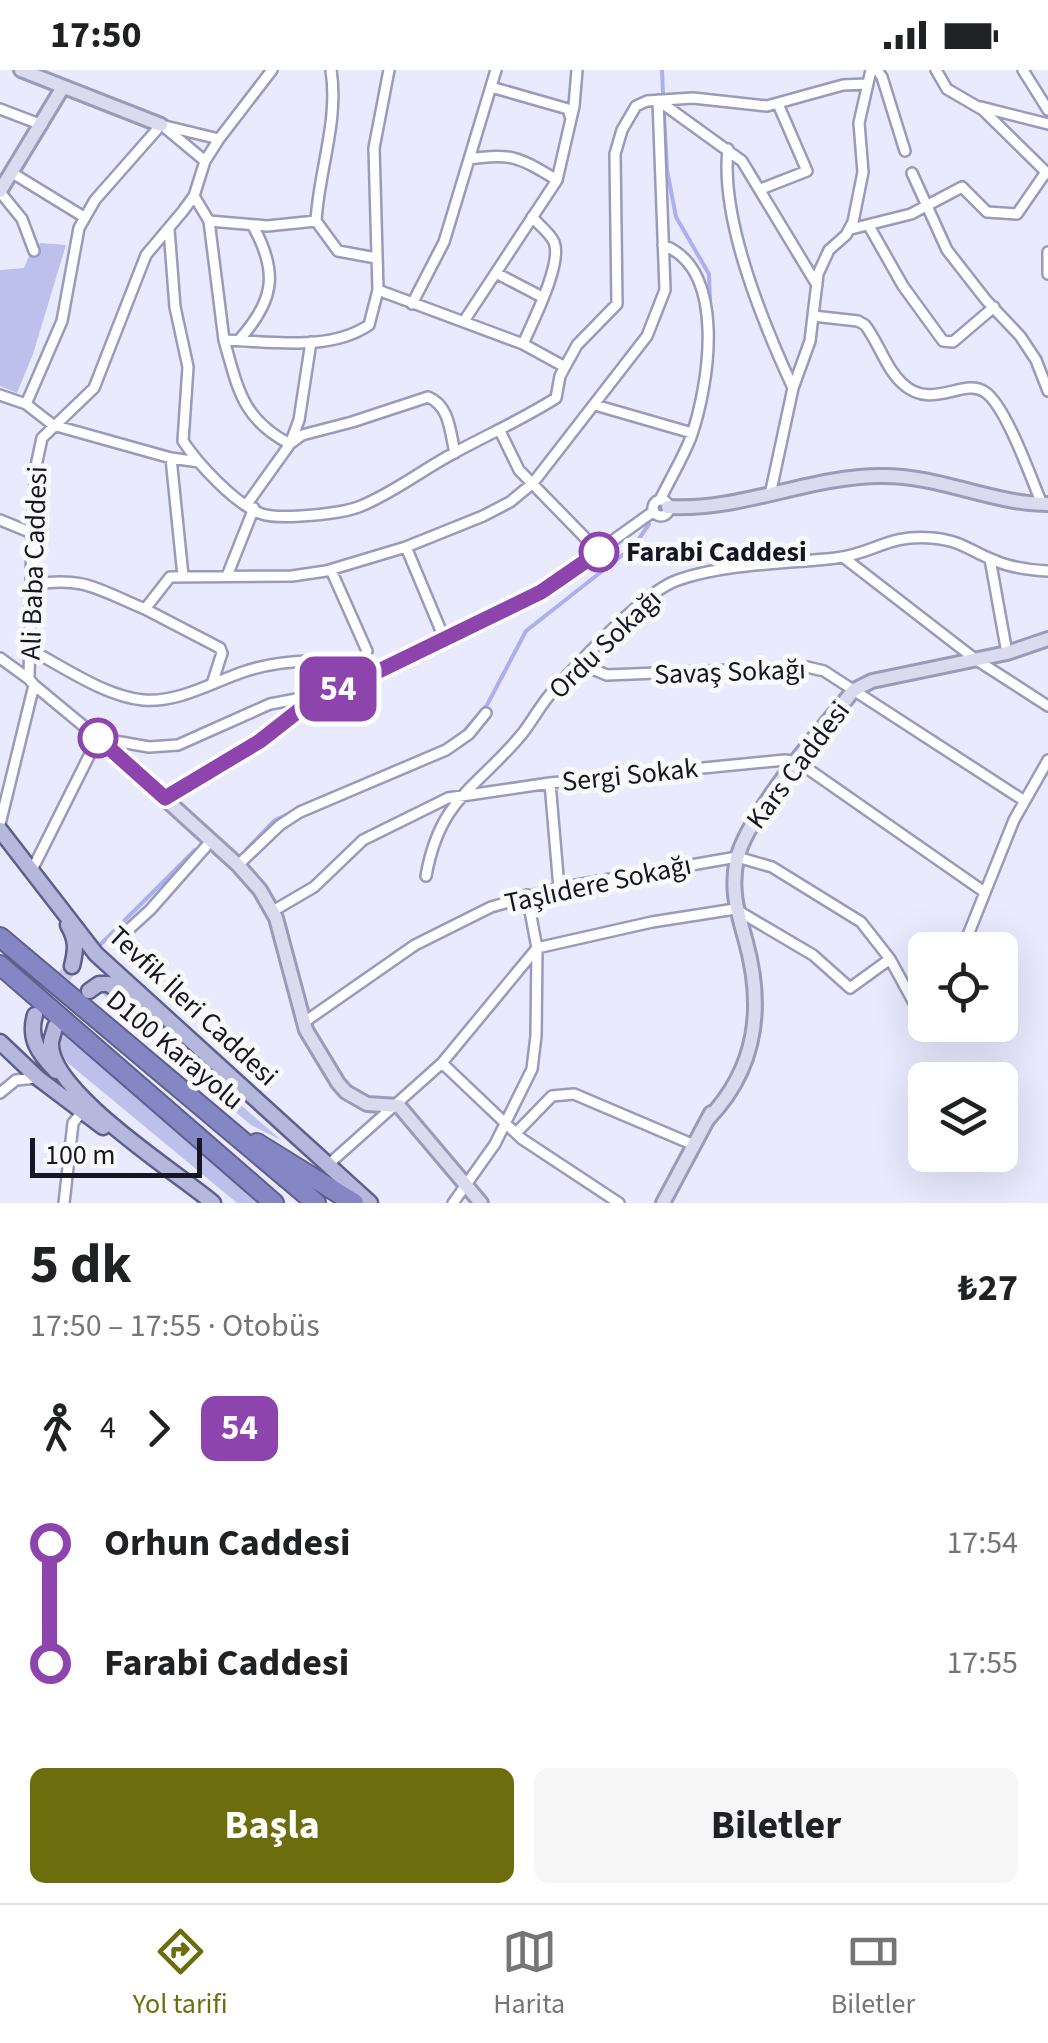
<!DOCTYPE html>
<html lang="tr">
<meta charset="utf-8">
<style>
body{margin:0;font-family:"Source Sans 3",sans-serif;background:#f6f6f6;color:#202124;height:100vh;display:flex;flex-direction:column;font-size:38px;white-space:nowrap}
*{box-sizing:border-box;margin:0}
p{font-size:32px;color:#757577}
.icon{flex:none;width:55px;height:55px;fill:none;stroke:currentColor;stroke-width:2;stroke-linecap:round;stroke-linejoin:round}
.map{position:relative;height:1133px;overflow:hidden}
.side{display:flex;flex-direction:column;background:#fff;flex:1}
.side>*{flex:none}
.badge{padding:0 20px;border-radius:15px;font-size:35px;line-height:65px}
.fabs{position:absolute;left:908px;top:862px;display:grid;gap:20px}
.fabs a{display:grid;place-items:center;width:110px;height:110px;border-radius:15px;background:#fff;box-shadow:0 10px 40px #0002;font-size:50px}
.scale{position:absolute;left:30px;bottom:25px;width:172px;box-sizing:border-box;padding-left:10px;border:5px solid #151621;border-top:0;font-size:28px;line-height:35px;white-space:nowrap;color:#151621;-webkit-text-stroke:8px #f9f9f9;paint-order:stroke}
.map>.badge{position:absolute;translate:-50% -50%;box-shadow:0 0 0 5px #fff}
.legs{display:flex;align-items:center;gap:15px;height:110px;padding:0 30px;font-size:32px}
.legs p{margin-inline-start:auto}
.headline{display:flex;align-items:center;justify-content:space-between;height:170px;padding:0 30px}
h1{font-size:55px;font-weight:700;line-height:75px}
.button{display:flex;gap:20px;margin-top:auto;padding:20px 30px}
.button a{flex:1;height:115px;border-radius:15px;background:#6c6d0d;color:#fff;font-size:40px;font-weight:700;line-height:115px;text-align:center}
.button a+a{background:#f6f6f6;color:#202124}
ul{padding:0 30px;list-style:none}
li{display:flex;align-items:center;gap:35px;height:120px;font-size:38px}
li i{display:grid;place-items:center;width:15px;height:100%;margin:0 12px;background:currentColor}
li i::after{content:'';width:25px;height:25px;margin:-12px;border:8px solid;border-radius:50%;background:#fff}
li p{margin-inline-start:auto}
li:first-child i{background:linear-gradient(#0000 50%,currentColor 0)}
li:last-child i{background:linear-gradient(currentColor 50%,#0000 0)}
.status{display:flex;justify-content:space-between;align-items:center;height:70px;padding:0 50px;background:#fff;direction:ltr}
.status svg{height:28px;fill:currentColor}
.menu{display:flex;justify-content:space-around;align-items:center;height:140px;border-top:2px solid #e0e0e0;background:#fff;font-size:28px;color:#757577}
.menu a{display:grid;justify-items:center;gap:5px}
.menu .on{color:#6c6d0d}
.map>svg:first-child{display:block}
</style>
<div class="status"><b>17:50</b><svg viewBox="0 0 49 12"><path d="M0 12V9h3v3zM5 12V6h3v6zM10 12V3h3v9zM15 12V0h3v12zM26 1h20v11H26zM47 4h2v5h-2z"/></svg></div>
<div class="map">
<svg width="1048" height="1133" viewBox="0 0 1048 1133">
<rect width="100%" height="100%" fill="#e9eafe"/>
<path fill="#bdc0ea" d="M 41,173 L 66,175 L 33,284 L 17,323 L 0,316 L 0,200 L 24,198 L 31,181 Z
M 107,918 L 281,1070 L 251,1055 L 114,939 L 102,922 Z
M 61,961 L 266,1133 L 237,1133 L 68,993 L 55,977 Z"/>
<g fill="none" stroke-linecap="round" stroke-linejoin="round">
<path stroke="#adaff0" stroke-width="4" d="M 662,0 L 663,23
M 664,45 L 667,100 L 676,147 L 709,204 L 711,260
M 459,667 L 487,635 L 526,561 L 634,476 L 649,454
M 246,780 L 275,750 L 291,743
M 101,874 L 195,780"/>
<path stroke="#c9cadd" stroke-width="14" stroke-dasharray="14 7" stroke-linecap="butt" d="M 39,940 L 72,896"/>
<defs>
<path id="street" d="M 877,0 L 882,7 L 905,81
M 936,0 L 947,19 L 983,40 L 1048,104
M 1023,0 L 1048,40
M 491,17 L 568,39 L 570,46
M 659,31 L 742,91 L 817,215
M 981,37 L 1048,54
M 0,39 L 42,55
M 161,55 L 219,69
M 163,56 L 205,91
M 728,79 C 720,150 763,253 793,318
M 469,89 C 512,82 520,88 557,110
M 912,103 L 947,180 L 986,230 L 1020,266 L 1036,290 L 1048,321
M 14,104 L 84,147
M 761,119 L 807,101 L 778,34
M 0,122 L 22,149 L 34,181
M 194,126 L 209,151 L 224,270 C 271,271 329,282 369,255 L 378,220 L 374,78 L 389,0
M 209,151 L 267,156 L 316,151
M 316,151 C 319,100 339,51 331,0
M 316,151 L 338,181 L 376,188
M 869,156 L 903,216 L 943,271 L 953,272 L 994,237
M 169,159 L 175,237 L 188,297 L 183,371 C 198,394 236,435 262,444 C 281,450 342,444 361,436 C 395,422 422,400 454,383 C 489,364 523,349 556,328 L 560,306 L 577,275 L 617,234 L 615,84 L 622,60 L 636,36 L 647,31 L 693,28 L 767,36 L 843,15 L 866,14
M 851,159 L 911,144 L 962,117 L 987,142 L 1017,144 L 1046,102
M 1048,182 L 1048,204
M 496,203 L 542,227
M 378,220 L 523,274 L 565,297
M 412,234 L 444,172 L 496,0
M 813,246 L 858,251 L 865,255 C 879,273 886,299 903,314 C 932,341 964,307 985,322 C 1006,336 1031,408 1042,434
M 464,251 L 557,110 L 574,36 L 577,0
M 224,270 C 238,319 242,349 290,374 L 302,365 L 352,352 L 428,327 C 450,336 450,362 455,383
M 239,270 C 274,231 279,203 253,156
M 523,274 C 532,253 563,193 554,172 C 550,163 538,154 532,147
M 0,325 L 26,334 L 53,355 L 171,388 L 199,392
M 26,334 L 62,251 L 79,158 L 95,130 L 161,55
M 595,335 L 692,363
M 500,361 L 519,400 L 599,482
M 171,388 L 183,506
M 770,425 L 793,318 L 810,271 L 818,204 L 829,180 L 846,165 L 853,152 L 863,102 L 859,53 L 871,0
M 660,430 C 670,409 683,388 691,367 C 709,315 728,199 663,175
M653 438a8 8 0 1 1 16 0a8 8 0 1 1-16 0Z
M 247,434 L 290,374 L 299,350 L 311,272
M 0,450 L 32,463
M 406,477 L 444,568
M 843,487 L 975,589 L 1048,636
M 990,489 L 1007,583
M 331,500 L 367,581
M 227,506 L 254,438
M 31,515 C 83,505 99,520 145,539 L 170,507 L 292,506 L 326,501 L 406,477 L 483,446 L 510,432 L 533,413 L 647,266 L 665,220 L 658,30
M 145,539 L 220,578 L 222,583 L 212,614
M 29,579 C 64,597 104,626 143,630 C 176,633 210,614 240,603 C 282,588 336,587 378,600
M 0,588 L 29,609
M 580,594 L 607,605 L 807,597 L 824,601 L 1023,730
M 34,615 L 98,668 L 149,677 L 178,675 L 270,634 L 323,624 L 350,615 L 541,522 L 654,441
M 550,713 L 559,818
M 165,728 L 260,671 L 316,628
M 0,754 L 34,615 L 29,609 L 32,463 L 36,396 L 42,368 L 94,318 L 146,185 L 183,141 L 194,126 L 205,91 L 219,69 L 272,0
M 238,795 L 280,755 L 300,742 L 446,680 L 469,664 L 486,643
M 32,800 L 98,668
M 426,806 C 440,728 476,719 522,664 C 533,650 541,634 553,621 C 579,593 644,521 678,510 C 727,493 785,494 836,488 C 873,484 888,464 932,468 C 964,471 969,481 996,491 C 1012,498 1031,500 1048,501
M 273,841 L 314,817 L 363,770 L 448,728 L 550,713 L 785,690 L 798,692 L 983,821
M 115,872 L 150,840 L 211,771
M 962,880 L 1014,750 L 1048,690
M 303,953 L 415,875 L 491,837 L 559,818 L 737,787 L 772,797 L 861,852 L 890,889 L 914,933 L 925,941
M 442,993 L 522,1069 L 619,1133
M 0,1023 L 16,1010 L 37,1008
M 516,1063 L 552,1026 L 574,1024 L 694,1075
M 330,1093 L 442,993 L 537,878 L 527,825
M 64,1133 L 73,1053 L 81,1043
M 453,1133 L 495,1074 L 532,999 L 536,966 L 537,878 L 652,852 L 735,839 L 813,885 L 850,918 L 890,889"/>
<path id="secondary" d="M 21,0 L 161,55
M 0,121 L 63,17
M 668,437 C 742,441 809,406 881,406 C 939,405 991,434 1048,434
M 98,668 L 238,795 L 260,820 L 276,848 L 306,960 L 338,1013 L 346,1022 L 367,1034 L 399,1036 L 481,1133
M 708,1049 C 757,998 764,938 746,872 C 738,843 730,820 737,789 C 747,745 823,657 854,620 L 872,611 L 1007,583 L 1048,569
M 663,1133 L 711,1043"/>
<path id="primary" d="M 0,760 L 96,884 L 370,1133
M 68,855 C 77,870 76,880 72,896
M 89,921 L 99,914 L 109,914 L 156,952
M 35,945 C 28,969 39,984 56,1001
M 55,957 C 55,959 51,970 51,972 C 47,1021 178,1103 213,1133
M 0,972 L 38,1008 L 103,1057"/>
<path id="highway" d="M 0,867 L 316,1133
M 0,895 L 274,1133
M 257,1073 L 354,1133"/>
</defs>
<use href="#street" stroke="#999bba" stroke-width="14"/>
<use href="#secondary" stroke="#999bba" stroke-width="18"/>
<use href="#primary" stroke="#5e5f8c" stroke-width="19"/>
<use href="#highway" stroke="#5e5f8c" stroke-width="22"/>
<use href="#street" stroke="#fff" stroke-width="9"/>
<use href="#secondary" stroke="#dadbee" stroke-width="12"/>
<use href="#primary" stroke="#b6b7dc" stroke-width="14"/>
<use href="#highway" stroke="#8587c5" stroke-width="18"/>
</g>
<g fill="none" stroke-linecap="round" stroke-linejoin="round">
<defs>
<path id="line-1" d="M 98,668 L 165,728 L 260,671 L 311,631 L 350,615 L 541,522 L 599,482"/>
</defs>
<use href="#line-1" stroke="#fff" stroke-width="22"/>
<use href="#line-1" stroke="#8e44ad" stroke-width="15"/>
</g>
<g fill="#fff" stroke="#8e44ad" stroke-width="5">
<circle cx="599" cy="482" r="18"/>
<circle cx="98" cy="668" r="18"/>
</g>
<g text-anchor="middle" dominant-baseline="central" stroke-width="10" stroke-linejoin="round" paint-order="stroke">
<g font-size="28" font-weight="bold" fill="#151621" stroke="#f9f9f9" text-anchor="start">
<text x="626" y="482">Farabi̇ Caddesi̇</text>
</g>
<g font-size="28" fill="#151621" stroke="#f9f9f9">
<text transform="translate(34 493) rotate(-88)">Ali Baba Caddesi</text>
<text transform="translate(605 574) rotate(-44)">Ordu Sokağı</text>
<text transform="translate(730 602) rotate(-2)">Savaş Sokağı</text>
<text transform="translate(798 695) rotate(-53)">Kars Caddesi</text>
<text transform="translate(630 705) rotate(-6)">Sergi Sokak</text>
<text transform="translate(598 814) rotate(-12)">Taşlıdere Sokağı</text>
<text transform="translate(193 936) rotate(43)">Tevfik İleri Caddesi</text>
<text transform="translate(175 980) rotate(40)">D100 Karayolu</text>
</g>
</g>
</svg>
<div class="fabs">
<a><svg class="icon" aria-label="locate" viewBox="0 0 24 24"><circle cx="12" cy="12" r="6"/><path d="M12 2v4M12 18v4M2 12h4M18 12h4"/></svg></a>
<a><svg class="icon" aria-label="layers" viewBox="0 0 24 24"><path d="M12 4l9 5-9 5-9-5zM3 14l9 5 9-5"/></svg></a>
</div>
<div class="scale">100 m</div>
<b class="badge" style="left:338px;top:619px;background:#8e44ad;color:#fff">54</b>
</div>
<section class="side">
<div class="headline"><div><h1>5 dk</h1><p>17:50 – 17:55 · Otobüs</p></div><b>₺27</b></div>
<div class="legs"><svg class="icon" aria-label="walk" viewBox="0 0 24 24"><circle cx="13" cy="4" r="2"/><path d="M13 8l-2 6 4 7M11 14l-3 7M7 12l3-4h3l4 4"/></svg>4<svg class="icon" aria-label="forward" viewBox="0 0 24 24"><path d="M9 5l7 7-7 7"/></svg><b class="badge" style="background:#8e44ad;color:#fff">54</b></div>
<ul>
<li><i style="color:#8e44ad"></i><b>Orhun Caddesi̇</b><p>17:54</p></li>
<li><i style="color:#8e44ad"></i><b>Farabi̇ Caddesi̇</b><p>17:55</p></li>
</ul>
<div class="button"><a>Başla</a><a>Biletler</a></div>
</section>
<nav class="menu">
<a class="on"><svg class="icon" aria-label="directions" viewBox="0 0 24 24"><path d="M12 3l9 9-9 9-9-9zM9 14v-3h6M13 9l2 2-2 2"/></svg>Yol tarifi</a>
<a><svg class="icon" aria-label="map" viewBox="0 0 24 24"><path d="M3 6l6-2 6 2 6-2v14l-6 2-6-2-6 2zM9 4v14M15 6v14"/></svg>Harita</a>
<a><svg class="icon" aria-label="tickets" viewBox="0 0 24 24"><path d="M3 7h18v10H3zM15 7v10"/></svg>Biletler</a>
</nav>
